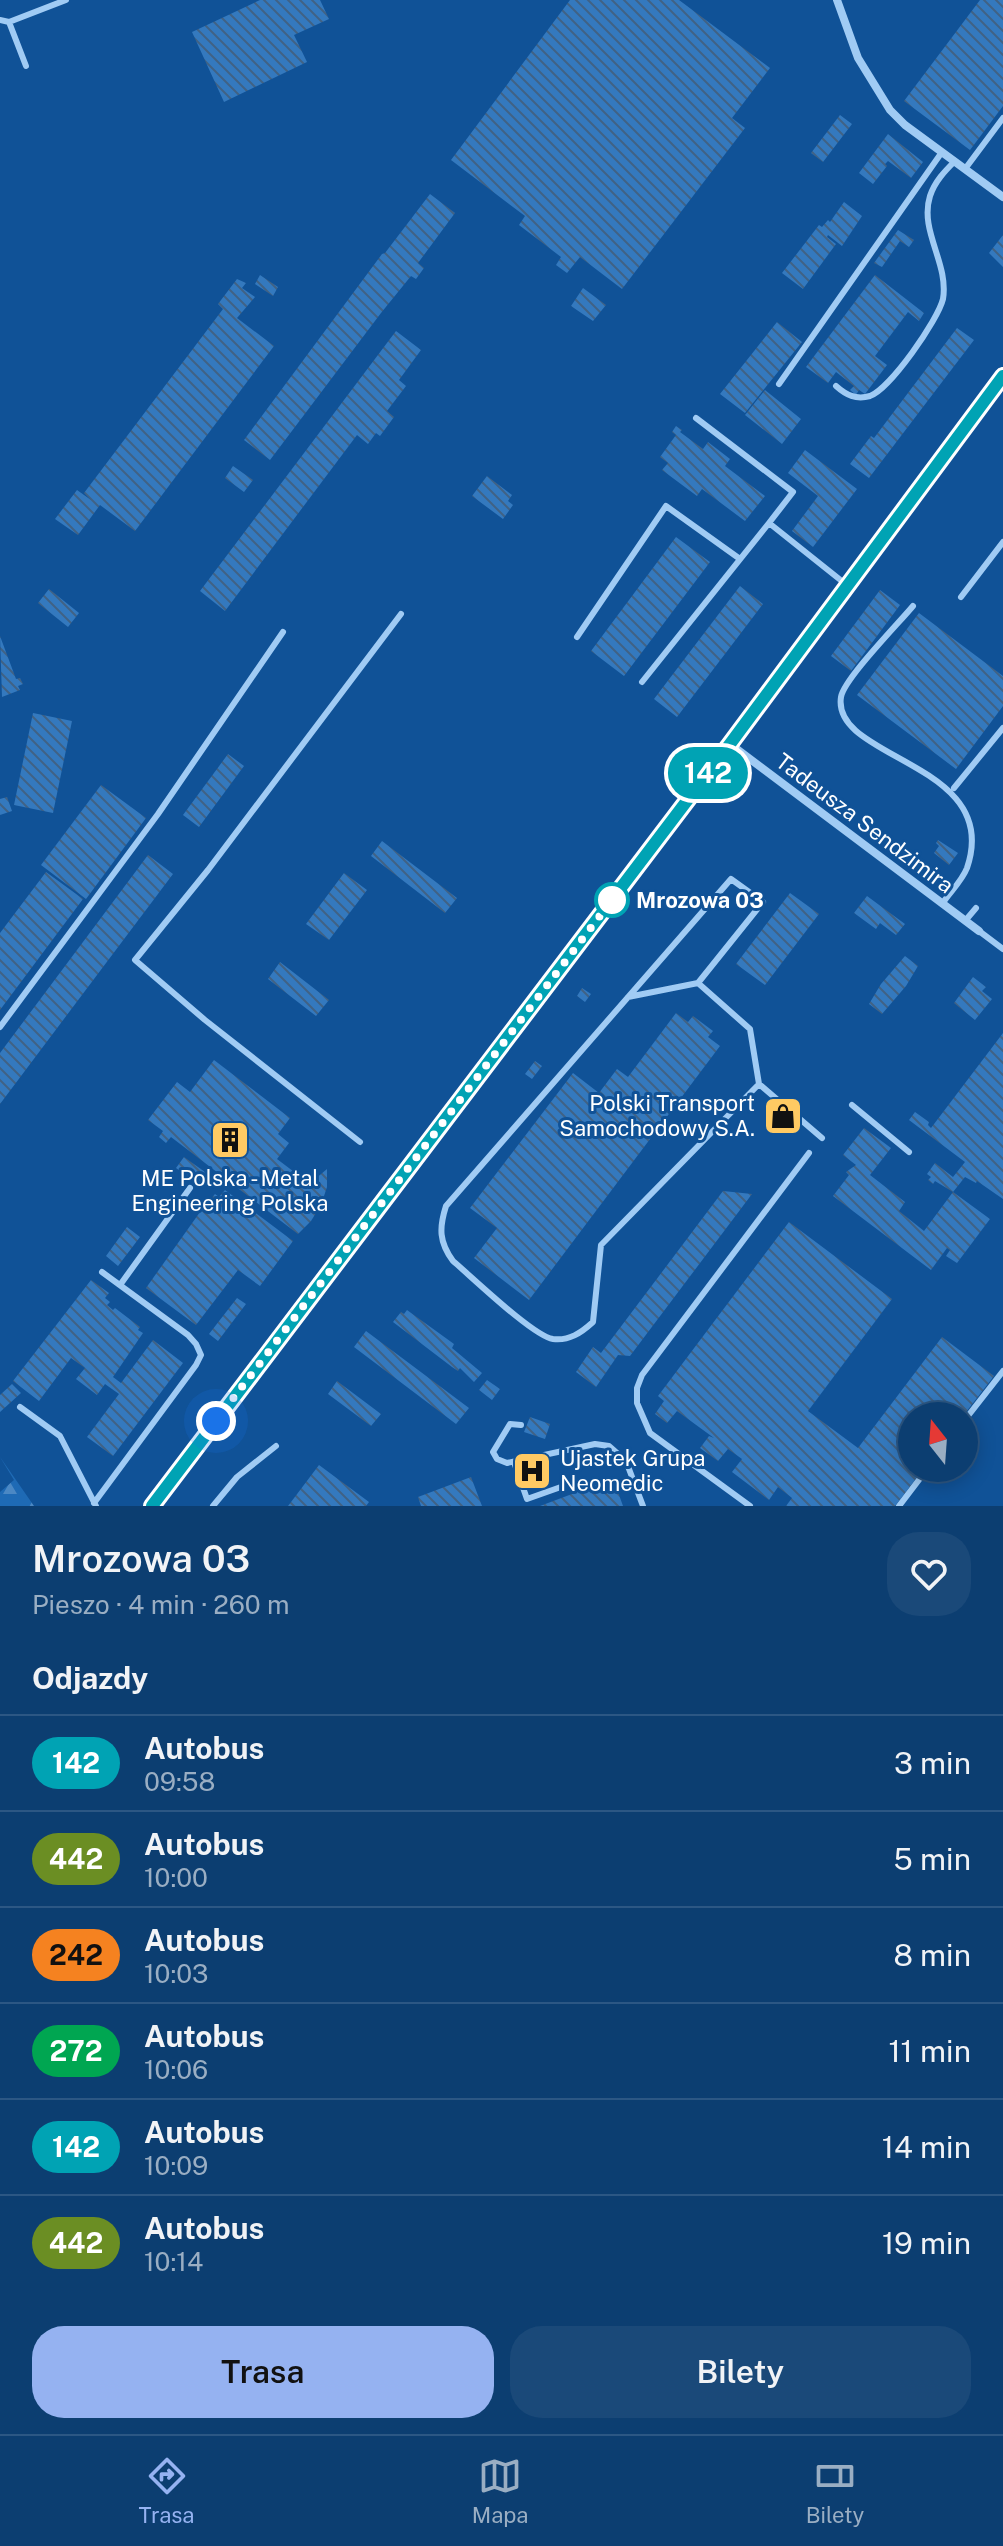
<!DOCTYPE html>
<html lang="pl">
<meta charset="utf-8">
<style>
body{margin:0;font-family:"Public Sans",sans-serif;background:#1a4979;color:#f1f3f6;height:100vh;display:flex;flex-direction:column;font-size:30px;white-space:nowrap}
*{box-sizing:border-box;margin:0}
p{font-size:26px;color:#9aaec3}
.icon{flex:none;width:44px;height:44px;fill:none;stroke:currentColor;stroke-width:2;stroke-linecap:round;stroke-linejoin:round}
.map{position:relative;height:1506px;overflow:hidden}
.sheet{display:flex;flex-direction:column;background:#0c3e71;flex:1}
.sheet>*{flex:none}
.badge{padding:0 16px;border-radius:26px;font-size:28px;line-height:52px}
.needle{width:52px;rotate:343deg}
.buttons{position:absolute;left:898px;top:1402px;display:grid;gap:16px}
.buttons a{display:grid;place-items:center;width:80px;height:80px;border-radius:50%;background:#0c3e71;box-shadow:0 4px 20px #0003,0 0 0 2px #2c5784;font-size:40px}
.you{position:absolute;width:40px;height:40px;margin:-20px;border:6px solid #fff;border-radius:50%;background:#1a73e8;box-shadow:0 0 0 12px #1a73e833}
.map>.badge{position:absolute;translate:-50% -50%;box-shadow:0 0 0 4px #fff}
h2{padding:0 32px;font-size:30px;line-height:72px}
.round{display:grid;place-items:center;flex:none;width:84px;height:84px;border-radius:32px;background:#1a4979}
.summary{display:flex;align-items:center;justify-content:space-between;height:136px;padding:0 32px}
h1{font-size:38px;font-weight:600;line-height:60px}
.cta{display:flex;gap:16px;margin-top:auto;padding:16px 32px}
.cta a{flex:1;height:92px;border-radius:32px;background:#95b2f1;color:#111;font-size:32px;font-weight:600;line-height:92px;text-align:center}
.cta a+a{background:#1a4979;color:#f1f3f6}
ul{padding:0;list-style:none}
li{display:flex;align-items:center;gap:24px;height:96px;padding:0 32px;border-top:2px solid #2c5784}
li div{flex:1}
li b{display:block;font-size:30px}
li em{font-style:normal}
li .badge{min-width:88px;font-weight:700;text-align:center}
.menu{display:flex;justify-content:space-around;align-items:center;height:112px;border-top:2px solid #2c5784;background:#0c3e71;font-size:22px;color:#9aaec3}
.menu a{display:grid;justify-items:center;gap:4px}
.menu .current{color:#95b2f1}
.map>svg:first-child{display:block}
</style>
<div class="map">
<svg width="1003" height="1506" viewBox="0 0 1003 1506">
<defs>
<pattern id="forest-firs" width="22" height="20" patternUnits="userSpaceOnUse" patternTransform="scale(2)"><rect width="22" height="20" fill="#1e6ab5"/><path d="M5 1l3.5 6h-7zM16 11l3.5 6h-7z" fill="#4b88c4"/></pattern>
<pattern id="building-back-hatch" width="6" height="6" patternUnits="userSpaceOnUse" patternTransform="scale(2)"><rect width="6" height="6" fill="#3479be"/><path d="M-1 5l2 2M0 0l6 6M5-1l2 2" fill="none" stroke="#406285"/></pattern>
</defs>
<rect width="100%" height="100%" fill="#105297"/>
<path fill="url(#forest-firs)" d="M 0,1457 L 34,1506 L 0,1506 L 0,1492 L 14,1480 Z"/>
<path fill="url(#building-back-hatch)" d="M 260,0 L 320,0 L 329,19 L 294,35 L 307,62 L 224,102 L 192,32 Z
M 570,0 L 679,0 L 770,68 L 732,118 L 745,128 L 622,289 L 580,257 L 567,273 L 556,265 L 561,257 L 519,225 L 525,216 L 451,160 Z
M 980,0 L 1003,0 L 1003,106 L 970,150 L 904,101 Z
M 840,115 L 852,124 L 823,162 L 811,153 Z
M 888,134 L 923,162 L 911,178 L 888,161 L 885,164 L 887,166 L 873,184 L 859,173 Z
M 430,194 L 455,213 L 418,263 L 424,268 L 416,279 L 411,276 L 381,313 L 270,460 L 244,440 L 382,254 L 385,253 Z
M 844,202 L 862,216 L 842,246 L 828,235 L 827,237 L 836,244 L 803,289 L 782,273 L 819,225 L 822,227 L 828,220 L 830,222 Z
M 898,230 L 914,240 L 909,247 L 900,241 L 882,267 L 874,263 Z
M 1003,235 L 1003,267 L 989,253 Z
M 260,275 L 278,287 L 273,296 L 255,284 Z
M 875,275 L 924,313 L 919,321 L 908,312 L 875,356 L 887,365 L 865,394 L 859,390 L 856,395 L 850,390 L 854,386 L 836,372 L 828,383 L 806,367 Z
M 237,279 L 246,283 L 242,288 L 255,297 L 237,318 L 274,346 L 135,531 L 100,505 L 78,535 L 55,519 L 77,490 L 91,500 L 84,493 L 223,309 L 218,304 Z
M 583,288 L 606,305 L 593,321 L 571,306 Z
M 777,322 L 802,342 L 745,413 L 720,394 Z
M 957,328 L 974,340 L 869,478 L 850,464 L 871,436 L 874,438 Z
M 396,331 L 421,350 L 399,380 L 406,386 L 387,411 L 394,417 L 380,436 L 376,433 L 368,444 L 357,435 L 225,611 L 200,591 Z
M 765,390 L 801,419 L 782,444 L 745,415 Z
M 676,426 L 682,430 L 680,432 L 703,449 L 708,442 L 730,459 L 725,466 L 765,496 L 745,521 L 702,489 L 697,496 L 662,470 L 668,463 L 660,457 L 676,435 L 672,432 Z
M 805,450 L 857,489 L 813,547 L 792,531 L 818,496 L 788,473 Z
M 233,466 L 253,480 L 244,492 L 225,478 Z
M 487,476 L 512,495 L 508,501 L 513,505 L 503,519 L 472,496 Z
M 676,537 L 710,562 L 624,676 L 591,651 Z
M 740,586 L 763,604 L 677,717 L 654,699 Z
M 49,589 L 79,613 L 68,627 L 38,603 Z
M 880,590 L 900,605 L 851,671 L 831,656 Z
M 919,613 L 1003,676 L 1003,706 L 956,769 L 857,695 Z
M 0,636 L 16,679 L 20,678 L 23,684 L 18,686 L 20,690 L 2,697 Z
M 33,713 L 72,721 L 53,813 L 14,805 Z
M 228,754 L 244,766 L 199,827 L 183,815 Z
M 101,785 L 146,818 L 86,899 L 41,865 Z
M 7,797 L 12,811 L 0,815 L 0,799 Z
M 938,840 L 958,853 L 949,865 L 934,853 L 939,846 L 936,843 Z
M 382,841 L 457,898 L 445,913 L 371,856 Z
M 148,855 L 173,874 L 0,1104 L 0,1053 Z
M 46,872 L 83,899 L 0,1010 L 0,933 Z
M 344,873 L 367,890 L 329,940 L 306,924 Z
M 790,893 L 819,914 L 765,985 L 736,964 Z
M 867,896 L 905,924 L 896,935 L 880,923 L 876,929 L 854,913 Z
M 905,956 L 918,966 L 906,986 L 882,1014 L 869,1004 L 881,984 Z
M 280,962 L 329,1000 L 316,1016 L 268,979 Z
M 973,977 L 986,987 L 982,991 L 992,999 L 975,1020 L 954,1003 Z
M 582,988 L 591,994 L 585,1002 L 577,996 Z
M 676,1013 L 688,1022 L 693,1016 L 713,1031 L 708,1037 L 720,1046 L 529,1300 L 474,1258 L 497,1228 L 470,1208 L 573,1073 L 599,1093 L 617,1069 L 628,1077 Z
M 1003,1033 L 1003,1199 L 977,1181 L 976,1183 L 965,1177 L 953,1192 L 935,1181 L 933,1184 L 928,1180 L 931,1177 L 927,1174 L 935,1163 L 953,1177 L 965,1162 L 909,1120 L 915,1112 L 929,1122 L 928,1125 L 931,1128 Z
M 214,1060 L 290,1118 L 278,1134 L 289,1143 L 277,1159 L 314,1187 L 317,1183 L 314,1180 L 327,1169 L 327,1187 L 321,1205 L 311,1221 L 298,1234 L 171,1137 L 166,1143 L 159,1137 L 163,1131 L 148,1120 L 177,1082 L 190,1092 Z
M 535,1061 L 542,1066 L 532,1079 L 525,1074 Z
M 864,1128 L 891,1148 L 870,1175 L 905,1202 L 899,1211 L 924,1231 L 953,1192 L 990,1219 L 957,1263 L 946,1256 L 950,1250 L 947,1248 L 931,1270 L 833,1196 L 849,1175 L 846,1172 L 856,1165 L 843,1155 Z
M 184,1157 L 212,1177 L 203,1188 L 176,1168 Z
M 225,1190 L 293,1241 L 260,1286 L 238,1270 L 196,1325 L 146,1288 L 200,1212 L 215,1194 L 219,1197 Z
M 723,1191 L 752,1194 L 630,1356 L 618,1355 L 596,1387 L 576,1372 L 593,1347 L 601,1353 Z
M 789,1222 L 892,1299 L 808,1411 L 858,1448 L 942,1337 L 994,1376 L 963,1416 L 912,1416 L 912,1468 L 924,1468 L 895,1506 L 786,1506 L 792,1498 L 778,1487 L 769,1500 L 732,1472 L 742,1459 L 728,1449 L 718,1461 L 700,1448 L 709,1436 L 714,1438 L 677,1411 L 667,1423 L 655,1414 L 664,1401 L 658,1396 Z
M 127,1227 L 140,1237 L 118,1266 L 106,1256 Z
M 91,1280 L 109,1293 L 105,1298 L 110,1302 L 107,1305 L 113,1310 L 115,1308 L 140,1327 L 138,1330 L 143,1333 L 113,1377 L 121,1383 L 153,1340 L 183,1363 L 113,1456 L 87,1437 L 119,1394 L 105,1384 L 97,1395 L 76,1379 L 85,1368 L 71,1358 L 39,1401 L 13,1381 Z
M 237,1298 L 246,1304 L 218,1341 L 209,1334 Z
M 407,1310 L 454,1344 L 452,1348 L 482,1373 L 474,1382 L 460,1368 L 458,1371 L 452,1367 L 393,1322 L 401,1312 L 404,1314 Z
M 366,1331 L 469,1408 L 456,1424 L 354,1347 Z
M 487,1380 L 500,1389 L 492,1400 L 479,1390 Z
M 337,1381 L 381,1414 L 371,1426 L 328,1394 Z
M 12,1384 L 21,1393 L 0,1412 L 0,1395 Z
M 530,1417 L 550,1424 L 545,1439 L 524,1432 Z
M 319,1465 L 369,1502 L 366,1506 L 288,1506 Z
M 471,1477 L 482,1506 L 421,1506 L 418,1497 Z
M 613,1478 L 623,1506 L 540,1506 L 588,1488 Z"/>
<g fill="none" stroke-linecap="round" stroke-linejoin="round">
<path stroke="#a0cbf4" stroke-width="6" d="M 0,20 L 9,22 L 66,0
M 9,22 L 26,66
M 965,169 L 1003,118
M 779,384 L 942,152
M 836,386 C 846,395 856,400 870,396 C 890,389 938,320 943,299 C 949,263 919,231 930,196 C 935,181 945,171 955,161
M 696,418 L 793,492 L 769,523
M 961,597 L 1003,542
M 913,606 C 899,623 844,679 841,697 C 831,760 1003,762 967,868 C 962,881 950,892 942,904
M 577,637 L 666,506 L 740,559
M 642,682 L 769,523 L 848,586
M 954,788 L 1003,728
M 965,921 L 976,908
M 979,931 L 1003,949
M 628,997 L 698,983
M 0,1027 L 158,814 L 283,632
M 759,1084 L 750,1029 L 698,983 L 763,902 L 731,879 L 446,1206 C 439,1228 439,1242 453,1261 C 472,1277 533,1336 553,1339 C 569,1341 581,1333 593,1322 L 601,1245 L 759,1084 L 822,1138
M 852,1105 L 909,1152
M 360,1142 L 205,1020 L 135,960 L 208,870 L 401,614
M 120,1285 L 190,1188
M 20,1407 L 60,1436 L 96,1506
M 964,1421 L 1003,1371
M 521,1425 L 510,1424 L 493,1452 L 497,1459 L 507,1463 L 595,1444 L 609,1446 L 626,1461 L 643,1506
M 514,1462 L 527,1499 L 575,1482
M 94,1503 L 196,1365 L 201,1355 L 196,1344 L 188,1335 L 102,1272
M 213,1506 L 237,1477 L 276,1446
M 750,1506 L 650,1433 L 637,1403 L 637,1388 L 642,1375 L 809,1153
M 899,1506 L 928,1468"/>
<path stroke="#a0cbf4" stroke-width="8" d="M 837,0 L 858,58 L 890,110 L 905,125 L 1003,197
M 730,744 L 979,931
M 152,1506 L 730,744 L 1003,376"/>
</g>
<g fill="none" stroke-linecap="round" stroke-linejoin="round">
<defs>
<path id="line" d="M 152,1506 L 730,744 L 1003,376"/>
</defs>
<use href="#line" stroke="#fff" stroke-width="18"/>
<use href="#line" stroke="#00a3b4" stroke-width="12"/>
<path stroke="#fff" stroke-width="8" stroke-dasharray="0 14.4" d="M 216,1421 L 612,900"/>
</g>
<defs>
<symbol id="shop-square" viewBox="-11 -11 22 22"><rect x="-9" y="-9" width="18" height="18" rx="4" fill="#ffca63" stroke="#105297"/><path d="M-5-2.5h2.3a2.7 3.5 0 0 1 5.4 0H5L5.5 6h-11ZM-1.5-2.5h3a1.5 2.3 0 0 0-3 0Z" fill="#111"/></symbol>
<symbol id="building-square" viewBox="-11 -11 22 22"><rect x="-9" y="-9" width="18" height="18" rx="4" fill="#ffca63" stroke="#105297"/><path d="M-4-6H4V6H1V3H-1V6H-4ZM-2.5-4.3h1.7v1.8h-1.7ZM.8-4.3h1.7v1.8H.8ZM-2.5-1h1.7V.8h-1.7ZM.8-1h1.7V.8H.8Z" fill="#111"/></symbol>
<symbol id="hospital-square" viewBox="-11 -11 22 22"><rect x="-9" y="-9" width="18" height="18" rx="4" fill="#ffca63" stroke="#105297"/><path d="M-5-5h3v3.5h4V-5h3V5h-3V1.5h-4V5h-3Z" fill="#111"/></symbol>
</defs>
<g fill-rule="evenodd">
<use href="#shop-square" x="761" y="1094" width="44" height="44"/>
<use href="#building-square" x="208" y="1118" width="44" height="44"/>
<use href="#hospital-square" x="510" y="1449" width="44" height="44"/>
</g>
<circle fill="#fff" stroke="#00a3b4" stroke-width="4" cx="612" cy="900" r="16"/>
<g text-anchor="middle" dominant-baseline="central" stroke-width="6" stroke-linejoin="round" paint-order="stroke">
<g font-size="22" fill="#fff" stroke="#105297">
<text transform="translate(865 823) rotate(37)">Tadeusza Sendzimira</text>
</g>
<g font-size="22" font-weight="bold" fill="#fff" stroke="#105297" text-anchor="start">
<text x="636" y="900">Mrozowa 03</text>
</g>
<g font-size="22" fill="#fff" stroke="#105297" text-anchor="end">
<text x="755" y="1103">Polski Transport<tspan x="755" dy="25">Samochodowy S.A.</tspan></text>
<text x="230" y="1178" text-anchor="middle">ME Polska - Metal<tspan x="230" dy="25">Engineering Polska</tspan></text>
<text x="560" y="1458" text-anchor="start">Ujastek Grupa<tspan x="560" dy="25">Neomedic</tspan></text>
</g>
</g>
</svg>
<div class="buttons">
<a><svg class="needle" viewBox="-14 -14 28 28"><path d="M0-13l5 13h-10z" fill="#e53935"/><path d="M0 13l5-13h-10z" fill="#9aaec3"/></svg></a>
</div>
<div class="you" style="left:216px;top:1421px"></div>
<b class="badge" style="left:708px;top:773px;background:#00a3b4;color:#fff">142</b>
</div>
<section class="sheet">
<div class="summary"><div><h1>Mrozowa 03</h1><p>Pieszo · 4 min · 260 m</p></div><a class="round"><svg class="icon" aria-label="heart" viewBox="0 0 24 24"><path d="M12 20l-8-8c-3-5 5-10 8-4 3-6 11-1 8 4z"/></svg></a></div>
<h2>Odjazdy</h2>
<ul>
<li><span class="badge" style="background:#00a3b4;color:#fff">142</span><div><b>Autobus</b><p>09:58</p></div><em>3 min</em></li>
<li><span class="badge" style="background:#6b8e23;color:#fff">442</span><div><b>Autobus</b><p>10:00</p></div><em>5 min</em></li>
<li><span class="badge" style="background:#f58220;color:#111">242</span><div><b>Autobus</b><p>10:03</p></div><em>8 min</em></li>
<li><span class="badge" style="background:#00a651;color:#fff">272</span><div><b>Autobus</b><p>10:06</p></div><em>11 min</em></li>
<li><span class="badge" style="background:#00a3b4;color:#fff">142</span><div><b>Autobus</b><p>10:09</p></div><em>14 min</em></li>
<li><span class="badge" style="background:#6b8e23;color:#fff">442</span><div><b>Autobus</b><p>10:14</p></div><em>19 min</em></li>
</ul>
<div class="cta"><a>Trasa</a><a>Bilety</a></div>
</section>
<nav class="menu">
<a class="current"><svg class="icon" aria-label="directions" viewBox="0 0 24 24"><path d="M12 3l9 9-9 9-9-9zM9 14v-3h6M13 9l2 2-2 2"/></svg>Trasa</a>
<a><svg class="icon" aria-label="map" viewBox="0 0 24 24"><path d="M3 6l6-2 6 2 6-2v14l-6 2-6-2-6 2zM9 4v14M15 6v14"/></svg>Mapa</a>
<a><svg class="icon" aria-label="tickets" viewBox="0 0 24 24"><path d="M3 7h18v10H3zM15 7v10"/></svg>Bilety</a>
</nav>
